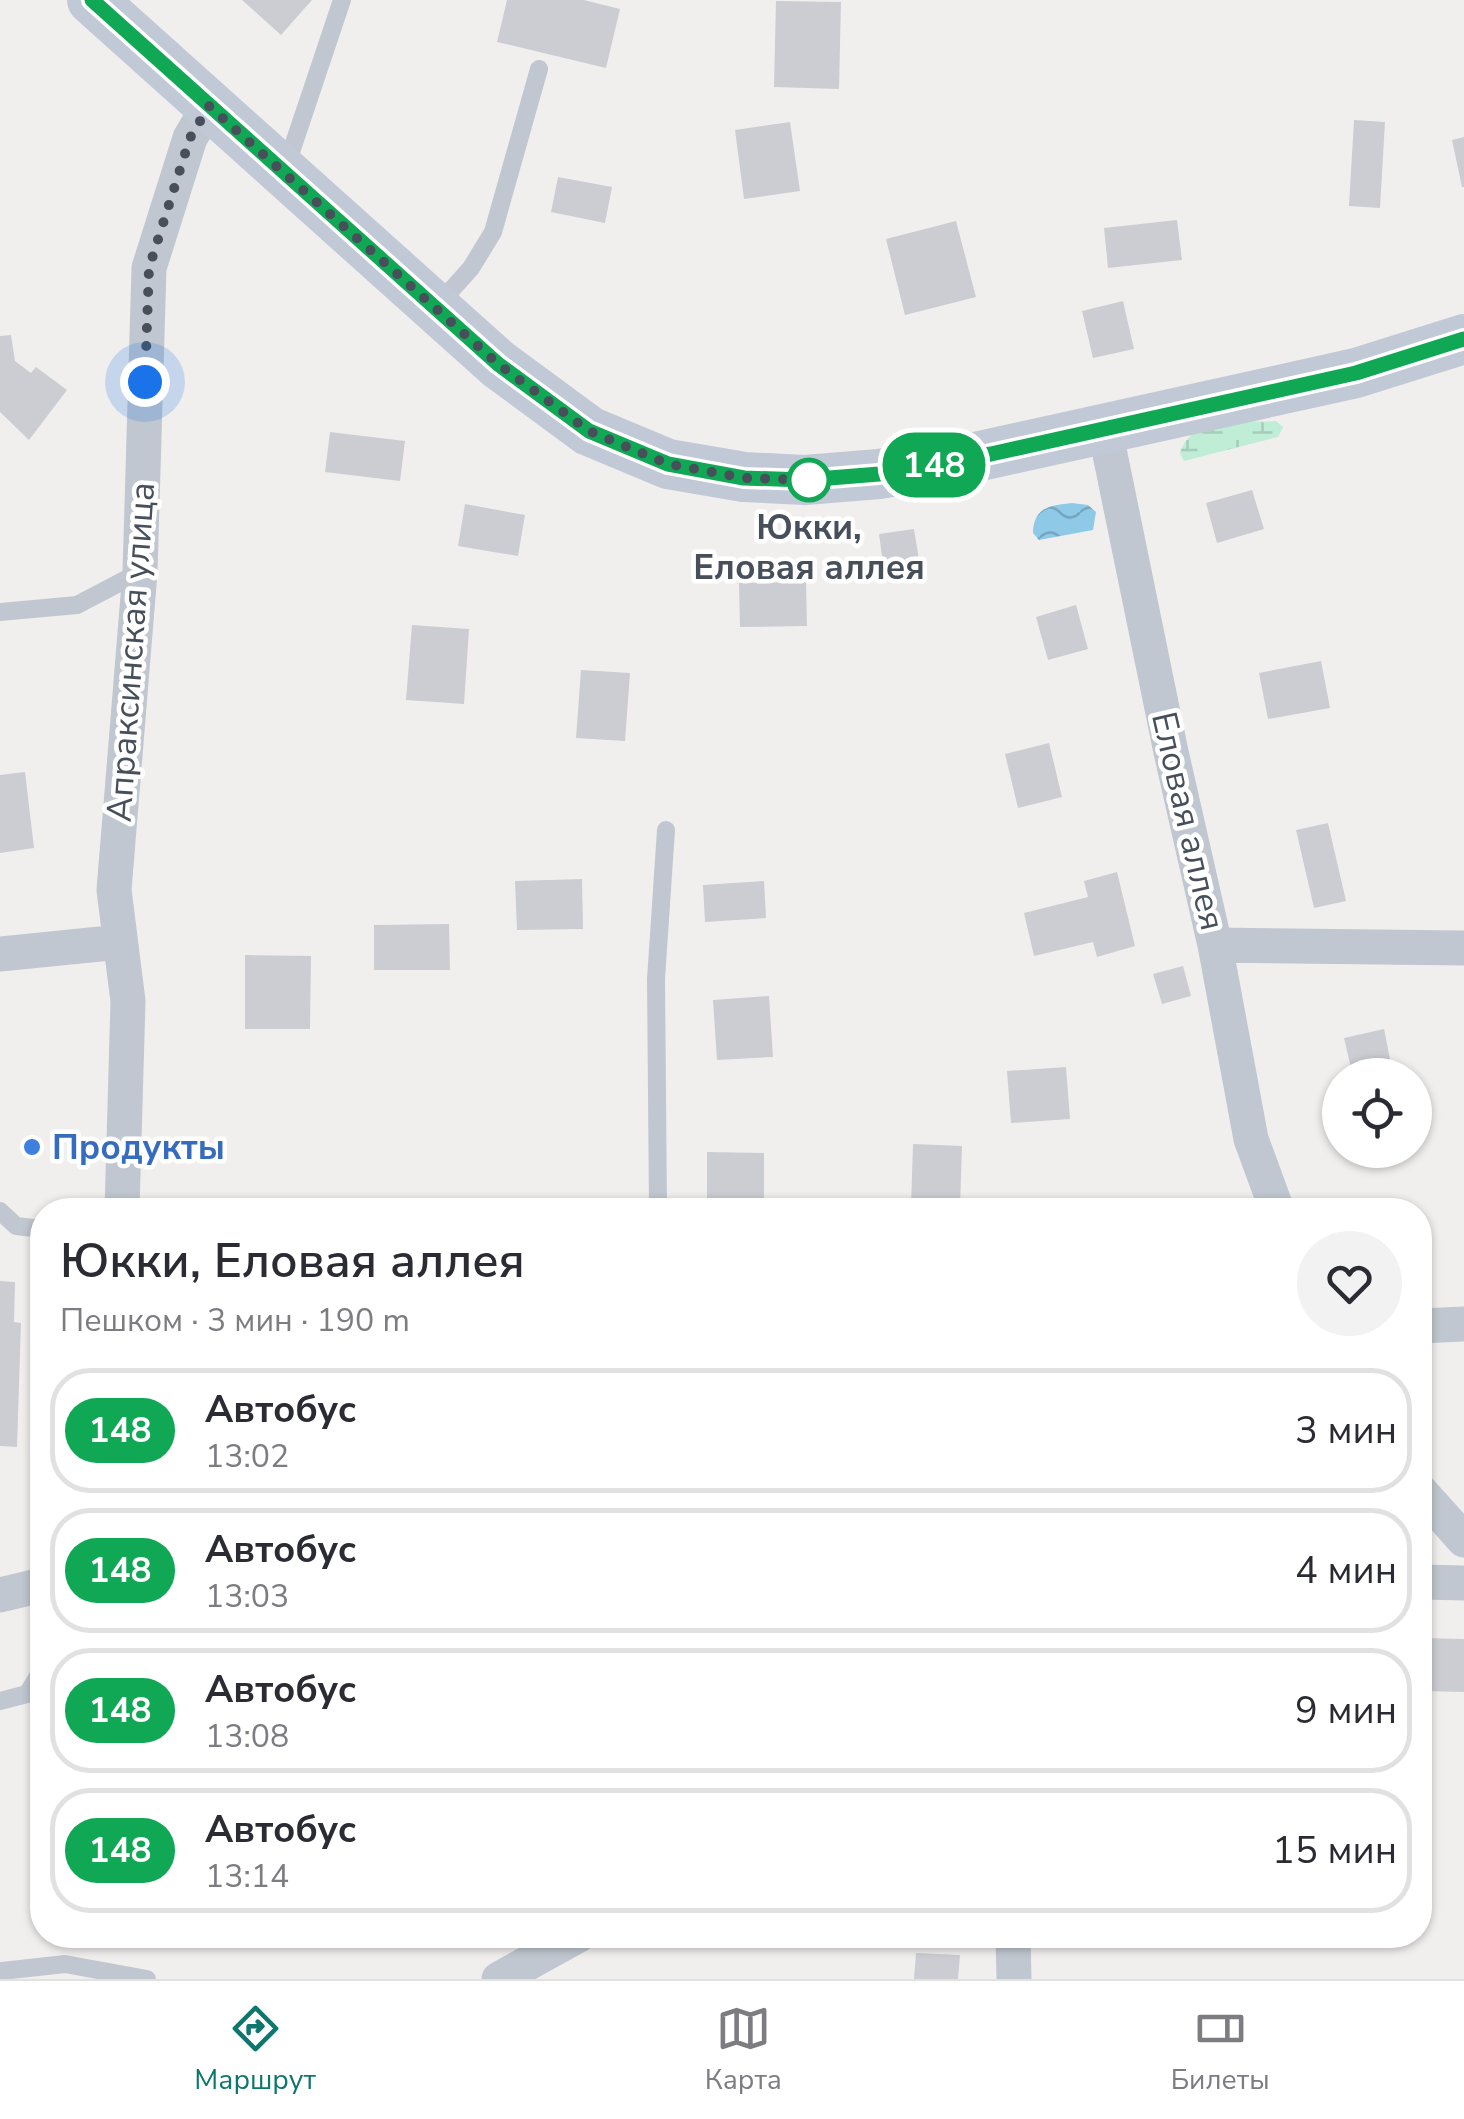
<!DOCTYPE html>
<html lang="ru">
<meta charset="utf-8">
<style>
body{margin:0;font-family:"Nunito Sans",sans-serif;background:#f2f2f3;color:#2b2b33;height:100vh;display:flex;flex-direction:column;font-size:38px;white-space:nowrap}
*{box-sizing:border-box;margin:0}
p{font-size:32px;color:#7c7c81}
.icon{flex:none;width:55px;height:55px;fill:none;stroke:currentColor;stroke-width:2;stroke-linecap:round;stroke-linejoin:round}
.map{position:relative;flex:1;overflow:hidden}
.drawer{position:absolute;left:30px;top:1198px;width:1402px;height:750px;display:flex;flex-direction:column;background:#fff;border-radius:40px;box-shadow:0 2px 8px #0004}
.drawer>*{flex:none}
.badge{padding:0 20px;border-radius:32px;font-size:35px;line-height:65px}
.fabs{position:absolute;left:1322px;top:1058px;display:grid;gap:20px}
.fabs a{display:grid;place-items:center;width:110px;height:110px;border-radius:50%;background:#fff;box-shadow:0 2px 8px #0004;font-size:50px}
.you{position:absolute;width:50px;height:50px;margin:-25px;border:8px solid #fff;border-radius:50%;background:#1a73e8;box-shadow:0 0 0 15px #1a73e833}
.map>.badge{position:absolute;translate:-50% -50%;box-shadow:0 0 0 5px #fff}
.round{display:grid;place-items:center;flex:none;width:105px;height:105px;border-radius:52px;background:#f2f2f3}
.overview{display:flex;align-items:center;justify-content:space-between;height:170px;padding:0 30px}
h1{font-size:48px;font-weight:600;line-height:75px}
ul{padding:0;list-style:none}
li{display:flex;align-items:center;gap:30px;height:125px;margin:0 20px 15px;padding:0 10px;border:5px solid #e1e1e2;border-radius:40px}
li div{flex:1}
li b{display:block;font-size:38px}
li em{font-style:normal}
li .badge{min-width:110px;font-weight:700;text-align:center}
.tab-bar{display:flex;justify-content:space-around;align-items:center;height:140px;border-top:2px solid #e1e1e2;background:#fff;font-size:28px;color:#7c7c81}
.tab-bar a{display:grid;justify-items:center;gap:5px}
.tab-bar .on{color:#0f766e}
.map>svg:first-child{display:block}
</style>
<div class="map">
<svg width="1464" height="1979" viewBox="0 0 1464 1979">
<defs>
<pattern id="wetland-marsh" width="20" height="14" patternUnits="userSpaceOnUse" patternTransform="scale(2.5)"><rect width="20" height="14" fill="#bfedd6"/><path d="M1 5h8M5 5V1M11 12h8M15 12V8" fill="none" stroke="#a6cdba"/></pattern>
<pattern id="water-waves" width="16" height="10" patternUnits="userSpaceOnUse" patternTransform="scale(2.5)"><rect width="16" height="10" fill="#8ecae8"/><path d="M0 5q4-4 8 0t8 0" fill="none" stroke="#76a6bf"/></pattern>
</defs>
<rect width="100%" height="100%" fill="#f1efee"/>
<path fill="url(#wetland-marsh)" d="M 1276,421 L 1283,427 L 1278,437 L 1184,461 L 1180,453 C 1192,415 1243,423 1276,421 Z"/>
<path fill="url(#water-waves)" d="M 1072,503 L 1088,505 L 1096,512 L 1093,530 L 1039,540 L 1033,533 C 1033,508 1050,505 1072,503 Z"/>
<path fill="#cbcdd3" d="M 242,0 L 312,0 L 281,35 Z
M 507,0 L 584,0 L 620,9 L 606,68 L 497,42 Z
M 776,1 L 841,2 L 839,89 L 774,87 Z
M 1354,120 L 1385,122 L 1380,208 L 1349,206 Z
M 790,122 L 800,191 L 744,199 L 735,130 Z
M 1464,137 L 1464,187 L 1462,187 L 1452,140 Z
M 558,177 L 612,187 L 605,223 L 551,212 Z
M 1177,220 L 1182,260 L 1108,268 L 1104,228 Z
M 956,221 L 976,297 L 905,315 L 886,239 Z
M 1123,301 L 1134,349 L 1093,358 L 1082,311 Z
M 11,335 L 15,361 L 31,373 L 36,367 L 67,390 L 29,440 L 0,412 L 0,336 Z
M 330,432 L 405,441 L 400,481 L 325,472 Z
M 1252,490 L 1264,529 L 1217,543 L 1206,503 Z
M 465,504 L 525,515 L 518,556 L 458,546 Z
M 914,529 L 921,572 L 885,578 L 879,534 Z
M 806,582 L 807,626 L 740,627 L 739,583 Z
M 1076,605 L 1088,649 L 1048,660 L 1036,617 Z
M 412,625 L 469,629 L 464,704 L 406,700 Z
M 1321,661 L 1330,708 L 1268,719 L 1259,673 Z
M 581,670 L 630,673 L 625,741 L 576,738 Z
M 1049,743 L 1062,797 L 1018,808 L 1005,754 Z
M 25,772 L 34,848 L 0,853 L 0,775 Z
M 1328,823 L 1346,901 L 1314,908 L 1296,830 Z
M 1117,872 L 1135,946 L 1097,957 L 1093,942 L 1034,956 L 1024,913 L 1088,897 L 1084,881 Z
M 582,879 L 583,929 L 517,930 L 515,881 Z
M 764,881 L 766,918 L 705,922 L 703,885 Z
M 449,924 L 450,970 L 374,970 L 374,925 Z
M 245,955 L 311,956 L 310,1029 L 245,1029 Z
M 1183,966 L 1191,996 L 1162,1004 L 1153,974 Z
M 769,996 L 773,1057 L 717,1060 L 713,1000 Z
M 1384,1029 L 1390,1059 L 1351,1068 L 1344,1038 Z
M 1066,1067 L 1070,1119 L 1011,1123 L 1007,1071 Z
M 913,1144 L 962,1146 L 960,1208 L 911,1206 Z
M 707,1152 L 764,1153 L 764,1199 L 707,1198 Z
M 0,1281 L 15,1282 L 14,1322 L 21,1323 L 17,1447 L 0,1446 Z
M 1420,1638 L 1464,1639 L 1464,1692 L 1420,1691 Z
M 916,1953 L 960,1955 L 958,1979 L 914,1979 Z"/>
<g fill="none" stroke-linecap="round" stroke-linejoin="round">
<path stroke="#c0c7d0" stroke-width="18" d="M 286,167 L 342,0
M 436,307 L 471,268 L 493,232 L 539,69
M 0,612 L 77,605 L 140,572
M 658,1210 L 656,979 L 666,830
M 0,1211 L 16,1226 L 42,1229
M 0,1701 L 27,1694 L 42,1670
M 0,1974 L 2,1971 L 65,1964 L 147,1979"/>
<path stroke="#c0c7d0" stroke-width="35" d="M 1105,430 L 1171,752 L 1215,945 L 1251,1139 L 1277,1210
M 1215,945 L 1464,948
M 0,954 L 120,942
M 122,1210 L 128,1001 L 114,890 L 140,572 L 149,268 L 190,138 L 209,106
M 1420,1326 L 1464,1324
M 1420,1491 L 1464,1540
M 1420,1582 L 1464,1583
M 0,1595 L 42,1585
M 1013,1935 L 1014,1979
M 499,1979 L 579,1935"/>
<path stroke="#c2c9d6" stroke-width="50" d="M 92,0 L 498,364 L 589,431 L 668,464 L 744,477 L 805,480 L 879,474 L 953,462 L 1356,373 L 1464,339"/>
</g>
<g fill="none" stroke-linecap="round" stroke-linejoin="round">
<defs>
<path id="line" d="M 92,0 L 498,364 L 589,431 L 668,464 L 744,478 L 805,480 L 879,474 L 991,454 L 1356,373 L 1464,339"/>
</defs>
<use href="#line" stroke="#fff" stroke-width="22"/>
<use href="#line" stroke="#10a855" stroke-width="15"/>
<path stroke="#474f5b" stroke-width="10" stroke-dasharray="0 18" d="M 145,382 L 149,268 L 190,138 L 209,106 L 498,364 L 589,431 L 668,464 L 744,478 L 809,480"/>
</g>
<circle fill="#fff" stroke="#10a855" stroke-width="5" cx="809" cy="480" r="20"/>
<circle fill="#3f7fe0" stroke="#fff" stroke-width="4" cx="32" cy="1147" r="10"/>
<g text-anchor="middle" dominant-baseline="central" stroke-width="9" stroke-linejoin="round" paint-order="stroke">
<g font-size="35" font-weight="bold" fill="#474f5b" stroke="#fff">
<text x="809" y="527">Юкки,<tspan x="809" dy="40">Еловая аллея</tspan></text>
</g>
<g font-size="35" fill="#474f5b" stroke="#fff">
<text transform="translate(131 652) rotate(-86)">Апраксинская улица</text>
<text transform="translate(1188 821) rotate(77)">Еловая аллея</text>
</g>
<g font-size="35" font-weight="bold" fill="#366cbe" stroke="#fff" text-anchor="start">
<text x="52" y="1147">Продукты</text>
</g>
</g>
</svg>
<div class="fabs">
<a><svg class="icon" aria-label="locate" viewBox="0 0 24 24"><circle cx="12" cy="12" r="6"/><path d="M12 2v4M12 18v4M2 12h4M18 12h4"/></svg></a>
</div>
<div class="you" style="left:145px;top:382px"></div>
<b class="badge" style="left:934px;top:465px;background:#10a855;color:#fff">148</b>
<section class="drawer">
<div class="overview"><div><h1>Юкки, Еловая аллея</h1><p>Пешком · 3 мин · 190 m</p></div><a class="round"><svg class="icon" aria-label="heart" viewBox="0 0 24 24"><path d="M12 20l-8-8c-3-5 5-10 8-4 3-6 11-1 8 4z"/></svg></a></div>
<ul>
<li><span class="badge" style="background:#10a855;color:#fff">148</span><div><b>Автобус</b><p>13:02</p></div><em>3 мин</em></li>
<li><span class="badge" style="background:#10a855;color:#fff">148</span><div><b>Автобус</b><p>13:03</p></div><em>4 мин</em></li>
<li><span class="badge" style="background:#10a855;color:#fff">148</span><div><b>Автобус</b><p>13:08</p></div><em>9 мин</em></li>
<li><span class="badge" style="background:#10a855;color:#fff">148</span><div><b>Автобус</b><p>13:14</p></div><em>15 мин</em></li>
</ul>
</section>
</div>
<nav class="tab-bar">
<a class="on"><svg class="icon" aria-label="directions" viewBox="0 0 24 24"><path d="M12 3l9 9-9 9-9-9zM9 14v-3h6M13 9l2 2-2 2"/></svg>Маршрут</a>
<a><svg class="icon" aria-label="map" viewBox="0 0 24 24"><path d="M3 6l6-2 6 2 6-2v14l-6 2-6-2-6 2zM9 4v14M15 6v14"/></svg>Карта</a>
<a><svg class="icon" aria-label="tickets" viewBox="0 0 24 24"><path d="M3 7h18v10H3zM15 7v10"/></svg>Билеты</a>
</nav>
